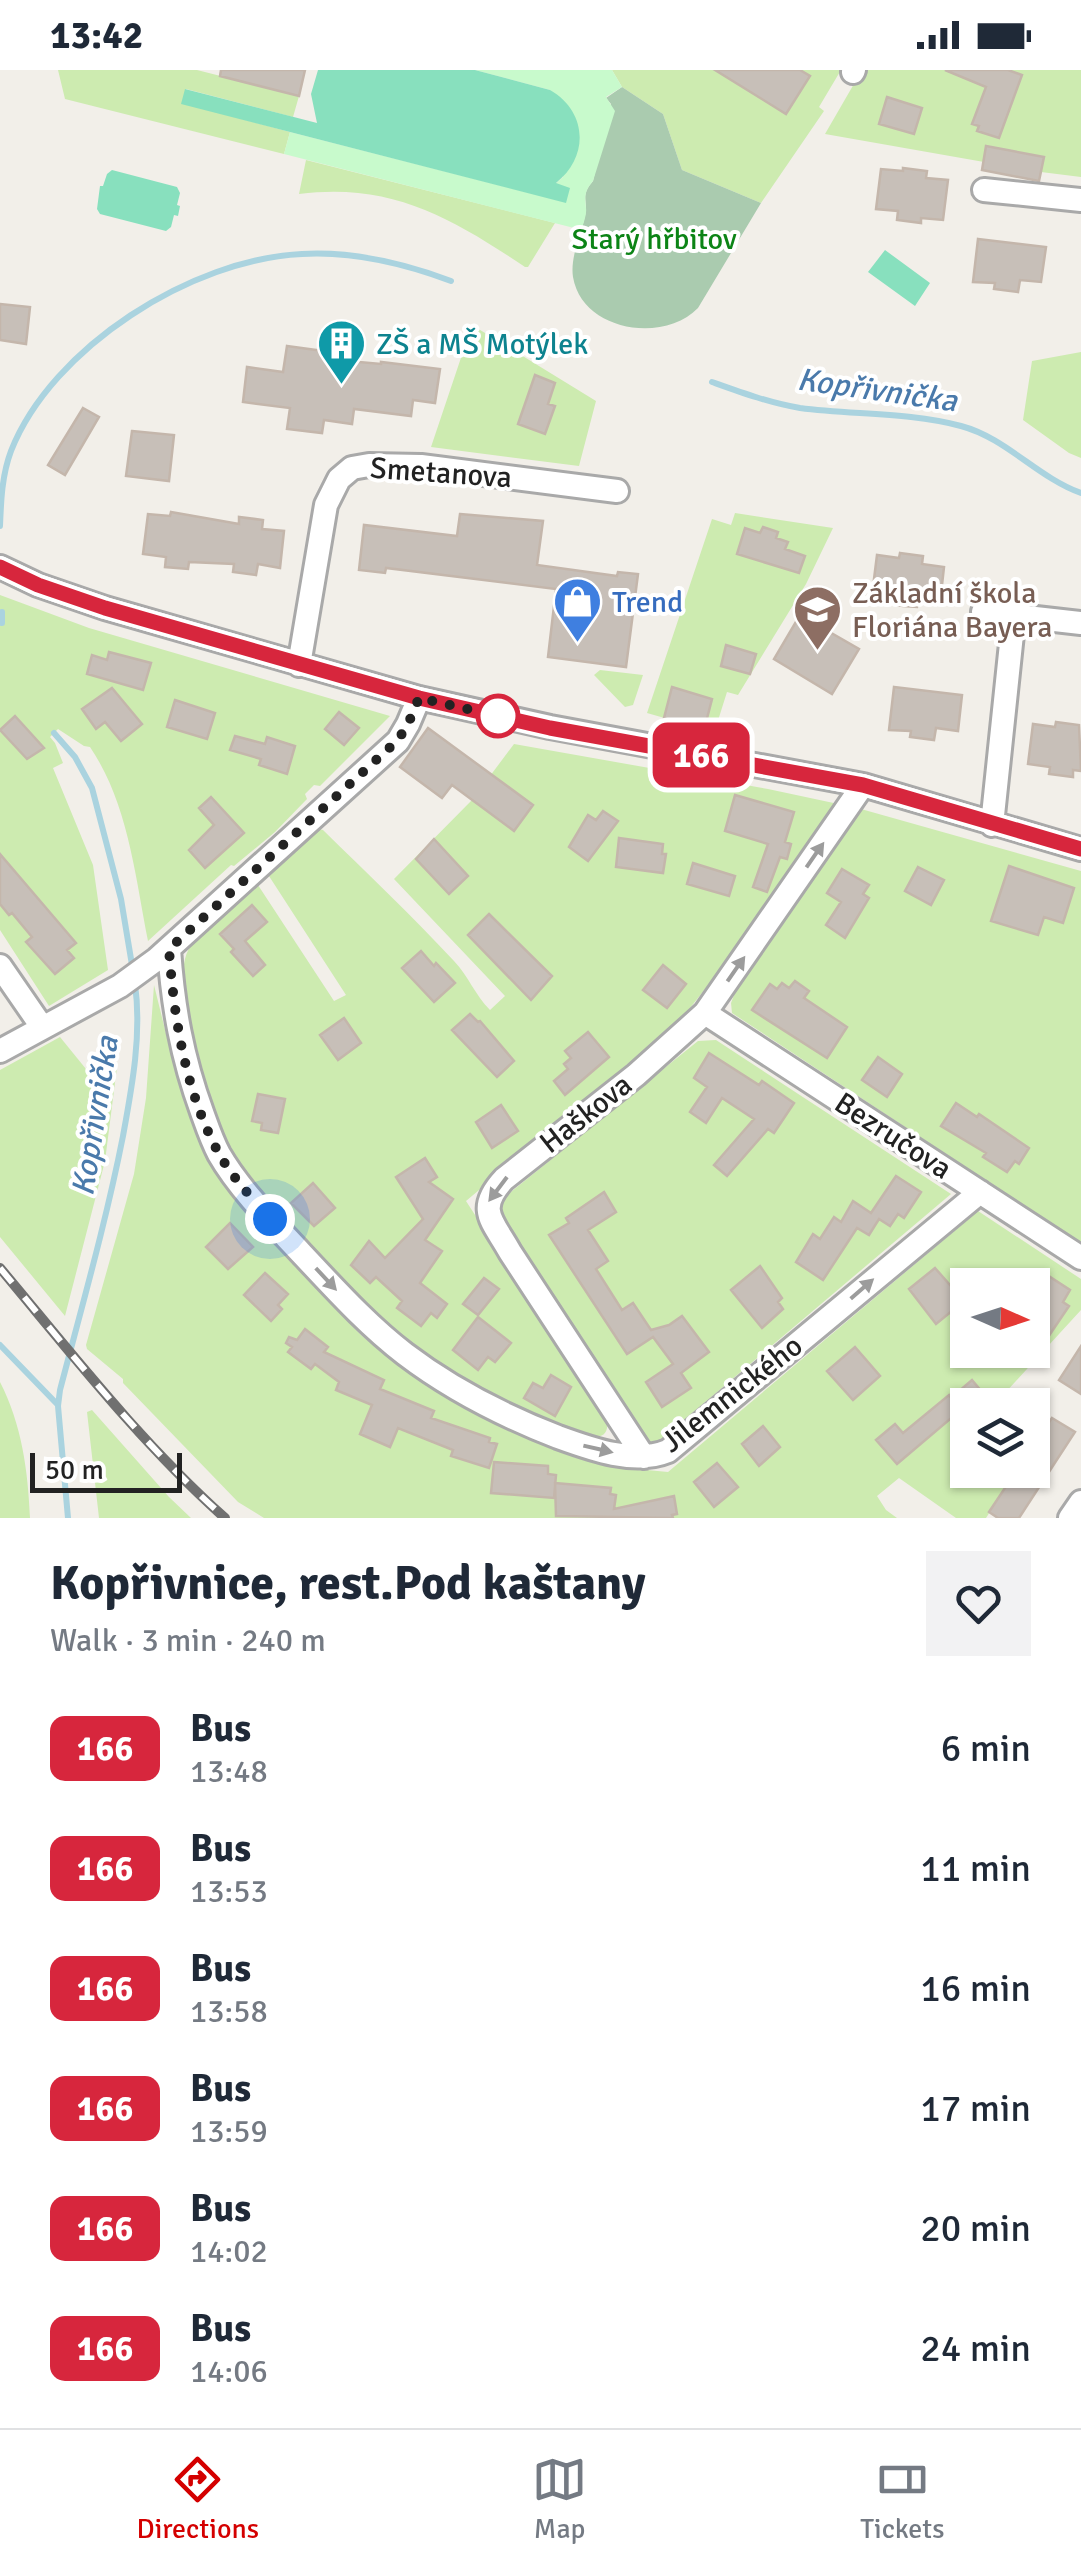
<!DOCTYPE html>
<meta charset="utf-8">
<style>
body{margin:0;font-family:Signika,sans-serif;background:#f2f2f3;color:#1f2937;height:100vh;display:flex;flex-direction:column;font-size:38px;white-space:nowrap}
*{box-sizing:border-box;margin:0}
p{font-size:32px;color:#747a83}
.icon{flex:none;width:55px;height:55px;fill:none;stroke:currentColor;stroke-width:2;stroke-linecap:round;stroke-linejoin:round}
.map{position:relative;height:1448px;overflow:hidden}
.details{display:flex;flex-direction:column;background:#fff;flex:1}
.details>*{flex:none}
.badge{padding:0 20px;border-radius:15px;font-size:35px;line-height:65px}
.needle{width:65px;rotate:93deg}
.controls{position:absolute;left:950px;top:1198px;display:grid;gap:20px}
.controls a{display:grid;place-items:center;width:100px;height:100px;border-radius:0px;background:#fff;box-shadow:0 2px 8px #0004;font-size:50px}
.scale{position:absolute;left:30px;bottom:25px;width:152px;box-sizing:border-box;padding-left:10px;border:5px solid #222;border-top:0;font-size:28px;line-height:35px;white-space:nowrap;color:#222;-webkit-text-stroke:8px #fff;paint-order:stroke}
.you{position:absolute;width:50px;height:50px;margin:-25px;border:8px solid #fff;border-radius:50%;background:#1a73e8;box-shadow:0 0 0 15px #1a73e833}
.map>.badge{position:absolute;translate:-50% -50%;box-shadow:0 0 0 5px #fff}
.round{display:grid;place-items:center;flex:none;width:105px;height:105px;border-radius:0px;background:#f2f2f3}
.summary{display:flex;align-items:center;justify-content:space-between;height:170px;padding:0 50px}
h1{font-size:48px;font-weight:700;line-height:75px}
ul{padding:0;list-style:none}
li{display:flex;align-items:center;gap:30px;height:120px;padding:0 50px}
li div{flex:1}
li b{display:block;font-size:38px}
li em{font-style:normal}
li .badge{min-width:110px;font-weight:700;text-align:center}
.status{display:flex;justify-content:space-between;align-items:center;height:70px;padding:0 50px;background:#fff;direction:ltr}
.status svg{height:28px;fill:currentColor}
.dock{display:flex;justify-content:space-around;align-items:center;height:140px;border-top:2px solid #e0e1e3;background:#fff;font-size:28px;color:#747a83}
.dock a{display:grid;justify-items:center;gap:5px}
.dock .selected{color:#d40000}
.map>svg:first-child{display:block}
</style>
<div class="status"><b>13:42</b><svg viewBox="0 0 49 12"><path d="M0 12V9h3v3zM5 12V6h3v6zM10 12V3h3v9zM15 12V0h3v12zM26 1h20v11H26zM47 4h2v5h-2z"/></svg></div>
<div class="map">
<svg width="1081" height="1448" viewBox="0 0 1081 1448">
<rect width="100%" height="100%" fill="#f2efe9"/>
<path fill="#cdebb0" fill-rule="evenodd" d="M 58,0 L 197,0 L 299,26 L 293,47 L 186,19 L 182,33 L 290,62 L 284,84 L 65,29 Z
M 612,0 L 841,0 L 819,37 L 824,41 L 761,133 L 682,100 L 663,44 L 622,17 Z
M 862,0 L 1081,0 L 1081,107 L 1041,102 L 1019,82 L 987,76 L 984,92 L 825,64 Z
M 306,90 L 555,153 L 528,197 L 525,197 C 452,148 391,112 299,124 Z
M 472,255 L 596,331 L 579,396 L 431,377 Z
M 1081,282 L 1081,388 L 1069,383 L 1023,350 L 1032,291 Z
M 735,443 L 833,458 L 806,514 L 738,625 L 727,622 L 715,660 L 705,657 L 703,659 L 647,643 L 712,449 L 731,455 Z
M 0,525 L 89,558 L 390,646 L 320,716 L 314,715 L 305,724 L 307,729 L 275,762 L 234,796 L 231,795 L 148,871 C 135,805 128,733 90,677 L 84,676 L 58,659 L 50,667 L 55,673 L 63,693 L 53,698 L 93,795 L 108,900 L 49,936 L 0,860 Z
M 600,600 L 643,605 L 633,635 L 625,637 L 594,605 Z
M 514,674 L 768,719 L 843,735 L 728,890 L 679,952 L 466,1131 L 606,1347 C 617,1389 550,1353 536,1346 C 497,1329 456,1312 421,1286 C 376,1252 339,1211 301,1169 C 277,1143 251,1118 233,1087 C 214,1057 194,993 189,958 C 186,936 180,911 185,889 C 191,862 236,831 256,812 L 334,931 L 346,925 L 267,803 L 315,758 L 323,760 C 367,803 412,846 454,891 C 469,907 475,925 490,940 L 505,926 L 394,809 L 472,730 Z
M 861,739 L 1081,801 L 1081,1173 L 732,943 L 731,933 L 736,920 Z
M 154,915 L 175,1000 L 206,1087 L 272,1171 L 361,1265 L 402,1298 L 428,1315 L 508,1359 L 567,1383 L 626,1398 L 668,1402 L 978,1141 L 1081,1209 L 1081,1240 L 1005,1323 L 1020,1335 L 968,1335 L 968,1400 L 1017,1400 L 986,1448 L 956,1448 L 899,1408 L 877,1426 L 886,1440 L 897,1448 L 264,1448 L 238,1432 L 123,1313 L 123,1309 L 87,1279 L 86,1275 L 134,1104 L 146,1028 ZM 968,1215 L 1032,1215 L 1032,1280 L 968,1280 Z
M 60,967 L 86,999 L 116,989 L 117,997 L 105,1091 L 65,1246 L 0,1167 L 0,1000 Z
M 716,970 L 951,1124 L 652,1377 L 501,1149 L 499,1140 L 501,1130 L 698,971 Z
M 0,1312 C 22,1355 28,1401 30,1448 L 0,1448 Z
M 92,1340 L 169,1427 L 191,1448 L 99,1448 L 87,1342 Z"/>
<path fill="#aacbaf" d="M 622,17 L 663,44 L 682,100 L 761,133 L 698,238 C 663,274 582,261 573,207 C 570,187 581,165 585,146 C 589,131 579,127 593,111 L 611,34 L 606,28 Z"/>
<path fill="#c8facc" d="M 475,0 L 612,0 L 622,17 L 606,27 L 615,41 L 593,111 C 584,122 585,126 586,138 C 587,145 583,153 582,160 L 284,84 L 290,62 L 565,132 L 555,114 L 563,107 L 550,20 Z"/>
<path fill="#88e0be" d="M 318,0 L 475,0 L 550,20 C 588,42 589,87 556,113 L 570,118 L 566,133 L 181,34 L 185,19 L 317,53 L 311,24 Z
M 112,100 L 177,117 L 180,123 L 177,135 L 180,136 L 178,146 L 174,145 L 171,157 L 166,161 L 100,144 L 97,139 L 100,116 L 103,116 L 107,104 Z
M 885,180 L 930,213 L 915,236 L 868,202 Z"/>
<g fill="none" stroke-linecap="round" stroke-linejoin="round">
<path stroke="#aad3df" stroke-width="6" d="M 712,312 C 740,322 770,333 800,338 C 853,345 909,342 961,356 C 1006,368 1037,407 1081,423
M 0,456 C 1,430 2,405 11,381 C 52,277 192,189 302,184 C 354,181 403,193 451,211
M 2,542 L 2,553
M 54,663 L 75,687 L 92,718 L 121,829 L 133,901
M 0,1275 L 58,1335
M 68,1448 L 58,1336 L 60,1320 C 82,1236 106,1152 123,1066 C 132,1017 142,964 135,914"/>
</g>
<path fill="#c7bfb8" stroke="#c4b6ab" stroke-width="2.5" d="M 221,0 L 305,0 L 299,26 L 220,6 Z
M 715,0 L 800,0 L 810,6 L 786,44 Z
M 945,0 L 1008,0 L 1022,5 L 999,68 L 977,61 L 979,56 L 972,54 L 986,17 Z
M 887,27 L 922,38 L 914,64 L 879,54 Z
M 986,76 L 1044,87 L 1039,111 L 982,100 Z
M 903,98 L 927,101 L 926,108 L 948,110 L 943,150 L 921,148 L 921,153 L 897,150 L 898,141 L 876,139 L 881,99 L 903,101 Z
M 978,169 L 1046,177 L 1041,212 L 1020,210 L 1018,222 L 994,219 L 995,213 L 973,212 Z
M 0,234 L 30,237 L 26,274 L 0,270 Z
M 287,276 L 331,282 L 332,276 L 349,279 L 348,291 L 381,294 L 381,292 L 440,299 L 435,333 L 413,330 L 411,346 L 354,339 L 352,354 L 324,350 L 322,363 L 287,359 L 290,338 L 243,332 L 247,297 L 283,302 Z
M 535,305 L 555,313 L 548,334 L 555,336 L 545,364 L 518,354 Z
M 83,338 L 99,347 L 65,405 L 48,395 Z
M 132,361 L 174,365 L 169,411 L 126,406 Z
M 171,442 L 239,454 L 239,447 L 263,450 L 262,459 L 284,461 L 280,498 L 258,494 L 256,505 L 233,502 L 234,494 L 189,492 L 188,499 L 165,497 L 166,487 L 143,484 L 148,444 L 170,446 Z
M 460,444 L 543,451 L 537,495 L 617,506 L 618,502 L 638,504 L 626,597 L 548,587 L 556,519 L 386,498 L 385,503 L 359,500 L 364,455 L 457,466 Z
M 763,457 L 778,462 L 776,468 L 788,472 L 785,479 L 805,486 L 799,503 L 737,484 L 745,458 L 760,463 Z
M 900,483 L 923,486 L 922,494 L 944,497 L 940,533 L 918,530 L 917,537 L 903,536 L 894,535 L 894,527 L 872,525 L 877,485 L 899,488 Z
M 800,545 L 859,579 L 832,624 L 774,589 Z
M 726,575 L 756,584 L 750,604 L 721,596 Z
M 109,582 L 151,593 L 143,620 L 87,604 L 92,585 L 107,590 Z
M 672,617 L 712,629 L 704,660 L 664,648 Z
M 894,617 L 962,625 L 958,661 L 936,658 L 934,670 L 910,667 L 911,661 L 889,660 Z
M 112,618 L 142,654 L 121,671 L 105,652 L 96,659 L 82,639 Z
M 175,630 L 215,643 L 207,669 L 167,657 Z
M 339,642 L 359,658 L 344,675 L 325,659 Z
M 15,646 L 44,678 L 27,689 L 0,660 Z
M 1056,652 L 1079,655 L 1081,701 L 1073,700 L 1073,707 L 1049,704 L 1050,697 L 1028,694 L 1033,654 L 1055,657 Z
M 428,658 L 533,735 L 514,761 L 452,715 L 442,728 L 400,697 Z
M 235,666 L 265,674 L 267,667 L 295,676 L 287,704 L 259,695 L 261,689 L 230,680 Z
M 735,725 L 794,742 L 785,772 L 791,774 L 787,789 L 780,787 L 767,822 L 753,817 L 768,774 L 725,761 Z
M 211,727 L 244,763 L 205,798 L 189,780 L 214,755 L 199,738 Z
M 603,741 L 618,751 L 588,791 L 569,777 L 588,745 L 596,750 Z
M 619,768 L 663,774 L 662,784 L 666,784 L 663,803 L 616,797 Z
M 434,769 L 468,806 L 449,824 L 416,789 Z
M 0,784 L 76,873 L 67,880 L 74,888 L 55,904 L 26,872 L 32,867 L 12,843 L 9,845 L 0,834 Z
M 693,793 L 735,806 L 729,826 L 687,814 Z
M 1009,796 L 1074,818 L 1063,853 L 1044,847 L 1038,865 L 991,851 Z
M 918,797 L 944,810 L 931,835 L 905,821 Z
M 842,799 L 869,815 L 863,824 L 869,828 L 845,868 L 826,855 L 841,832 L 827,823 Z
M 252,835 L 267,852 L 245,871 L 265,895 L 253,906 L 231,882 L 234,879 L 220,864 Z
M 489,844 L 552,906 L 531,930 L 468,865 Z
M 421,881 L 434,896 L 436,893 L 455,913 L 434,932 L 402,898 Z
M 663,895 L 686,914 L 667,938 L 643,920 Z
M 795,911 L 809,921 L 804,928 L 847,957 L 827,988 L 752,940 L 770,914 L 777,919 L 782,913 L 789,918 Z
M 470,944 L 478,952 L 480,951 L 514,991 L 497,1007 L 452,960 Z
M 344,948 L 361,973 L 338,990 L 320,965 Z
M 588,962 L 609,987 L 565,1025 L 554,1011 L 568,999 L 564,994 L 571,988 L 565,981 Z
M 709,983 L 759,1015 L 762,1011 L 794,1033 L 774,1063 L 768,1059 L 727,1106 L 714,1095 L 754,1049 L 722,1028 L 706,1053 L 690,1042 L 707,1017 L 694,1008 Z
M 878,987 L 902,1004 L 887,1027 L 862,1010 Z
M 258,1024 L 285,1029 L 278,1063 L 261,1060 L 262,1053 L 252,1051 Z
M 956,1033 L 977,1047 L 979,1044 L 1029,1078 L 1019,1094 L 1015,1091 L 1007,1102 L 983,1087 L 986,1083 L 941,1056 Z
M 501,1035 L 518,1061 L 492,1078 L 476,1052 Z
M 425,1088 L 437,1107 L 429,1112 L 453,1129 L 425,1170 L 442,1181 L 420,1213 L 447,1234 L 437,1248 L 431,1243 L 421,1256 L 397,1238 L 402,1231 L 376,1207 L 370,1213 L 351,1195 L 369,1171 L 385,1188 L 423,1149 L 396,1107 Z
M 896,1106 L 921,1122 L 904,1148 L 898,1144 L 890,1156 L 879,1149 L 869,1165 L 857,1158 L 823,1210 L 796,1192 L 813,1164 L 820,1169 L 834,1147 L 841,1152 L 853,1131 L 871,1143 Z
M 313,1113 L 335,1138 L 314,1156 L 291,1133 Z
M 604,1122 L 616,1142 L 588,1160 L 608,1191 L 596,1199 L 622,1240 L 633,1233 L 651,1260 L 669,1255 L 682,1246 L 709,1282 L 681,1303 L 691,1318 L 662,1337 L 646,1312 L 673,1294 L 653,1267 L 627,1284 L 549,1165 L 569,1153 L 566,1148 Z
M 230,1153 L 253,1177 L 228,1199 L 206,1177 Z
M 760,1196 L 782,1228 L 778,1232 L 783,1239 L 762,1258 L 731,1220 Z
M 935,1198 L 964,1231 L 936,1254 L 909,1219 Z
M 1041,1201 L 1070,1220 L 1063,1232 L 1069,1236 L 1032,1291 L 1032,1213 Z
M 265,1203 L 288,1224 L 278,1235 L 282,1239 L 271,1251 L 244,1225 Z
M 484,1208 L 499,1219 L 478,1245 L 463,1234 Z
M 478,1247 L 511,1273 L 495,1292 L 488,1287 L 478,1300 L 453,1280 Z
M 305,1259 L 328,1277 L 324,1282 L 384,1310 L 380,1319 L 434,1341 L 431,1348 L 490,1368 L 489,1372 L 497,1374 L 489,1398 L 451,1386 L 453,1380 L 398,1358 L 390,1377 L 360,1364 L 372,1335 L 336,1320 L 339,1312 L 315,1294 L 311,1299 L 288,1282 L 292,1277 L 286,1273 L 289,1267 L 297,1270 Z
M 1081,1276 L 1081,1324 L 1059,1310 Z
M 855,1277 L 880,1306 L 853,1330 L 827,1301 Z
M 551,1305 L 571,1317 L 555,1346 L 524,1328 L 533,1313 L 543,1318 Z
M 972,1310 L 993,1335 L 968,1335 L 968,1347 L 956,1357 L 950,1349 L 897,1394 L 876,1370 L 895,1354 L 903,1363 L 949,1325 L 951,1328 Z
M 1052,1348 L 1075,1362 L 1019,1448 L 998,1448 L 989,1442 L 1017,1400 L 1032,1400 L 1032,1377 Z
M 763,1356 L 780,1377 L 759,1396 L 742,1374 Z
M 494,1392 L 548,1396 L 548,1404 L 556,1405 L 554,1428 L 491,1423 Z
M 717,1393 L 738,1417 L 714,1437 L 694,1412 Z
M 555,1413 L 611,1418 L 610,1424 L 616,1425 L 614,1439 L 674,1426 L 677,1444 L 672,1445 L 673,1448 L 556,1446 Z"/>
<g fill="none" stroke-linecap="round" stroke-linejoin="round">
<defs>
<path id="minor" d="M 853,2 L 854,0
M 984,120 L 1081,130
M 0,497 L 38,515 L 105,538 L 419,628 L 550,657 L 863,715 L 1081,779
M 983,542 L 1081,553
M 299,595 L 326,435 L 339,409 L 352,398 L 369,395 L 421,396 L 617,421
M 992,755 L 1014,545
M 169,879 C 173,937 182,987 202,1042 C 207,1056 212,1071 219,1084 C 239,1119 274,1154 301,1183 C 334,1218 367,1255 405,1284 C 451,1319 504,1346 558,1367 C 591,1379 634,1395 668,1381 L 980,1122
M 0,896 L 42,957
M 705,943 L 1081,1188
M 0,981 L 120,916 L 157,889 L 398,671 L 408,654 L 419,628
M 644,1387 L 510,1182 C 493,1151 475,1140 504,1109 L 636,1005 L 705,943 L 863,715
M 1070,1448 L 1081,1432"/>
</defs>
<use href="#minor" stroke="#a9a9a9" stroke-width="28"/>
<use href="#minor" stroke="#fff" stroke-width="22"/>
<defs>
<path id="rail" d="M 0,1198 C 72,1284 141,1373 225,1448"/>
</defs>
<use href="#rail" stroke="#707070" stroke-width="10"/>
<use href="#rail" stroke="#fff" stroke-width="6" stroke-dasharray="19" stroke-linecap="butt"/>
</g>
<defs><path id="oneway-solid" d="M-6-.8H1V-3.2L6.5 0L1 3.2V.8H-6Z" transform="scale(2.5)"/></defs>
<g fill="#9c9c9c">
<use href="#oneway-solid" transform="translate(815 785) rotate(-55)"/>
<use href="#oneway-solid" transform="translate(736 899) rotate(-55)"/>
<use href="#oneway-solid" transform="translate(498 1119) rotate(127)"/>
<use href="#oneway-solid" transform="translate(326 1209) rotate(47)"/>
<use href="#oneway-solid" transform="translate(862 1219) rotate(-41)"/>
<use href="#oneway-solid" transform="translate(598 1379) rotate(13)"/>
</g>
<g fill="none" stroke-linecap="round" stroke-linejoin="round">
<defs>
<path id="line" d="M 0,497 L 38,515 L 105,538 L 419,628 L 550,658 L 863,715 L 1081,779"/>
</defs>
<use href="#line" stroke="#fff" stroke-width="22"/>
<use href="#line" stroke="#d7263d" stroke-width="15"/>
<path stroke="#222" stroke-width="10" stroke-dasharray="0 18" d="M 270,1149 C 253,1129 231,1106 218,1082 C 185,1020 174,948 169,879 L 398,670 L 408,654 L 419,628 L 498,646"/>
</g>
<defs>
<symbol id="building-pin" viewBox="-11 -11 22 30"><path d="M0 17L-7.5 6A9.5 9.5 0 1 1 7.5 6Z" fill="#0f9aa8" stroke="#fff"/><path d="M-4-6H4V6H1V3H-1V6H-4ZM-2.5-4.3h1.7v1.8h-1.7ZM.8-4.3h1.7v1.8H.8ZM-2.5-1h1.7V.8h-1.7ZM.8-1h1.7V.8H.8Z" fill="#fff"/></symbol>
<symbol id="shop-pin" viewBox="-11 -11 22 30"><path d="M0 17L-7.5 6A9.5 9.5 0 1 1 7.5 6Z" fill="#3f7fe0" stroke="#fff"/><path d="M-5-2.5h2.3a2.7 3.5 0 0 1 5.4 0H5L5.5 6h-11ZM-1.5-2.5h3a1.5 2.3 0 0 0-3 0Z" fill="#fff"/></symbol>
<symbol id="school-pin" viewBox="-11 -11 22 30"><path d="M0 17L-7.5 6A9.5 9.5 0 1 1 7.5 6Z" fill="#8d6e63" stroke="#fff"/><path d="M0-5L7-2L0 1L-7-2ZM-4 1L0 2.5L4 1V4Q0 6-4 4Z" fill="#fff"/></symbol>
</defs>
<g fill-rule="evenodd">
<use href="#building-pin" x="314" y="246" width="55" height="75"/>
<use href="#shop-pin" x="550" y="504" width="55" height="75"/>
<use href="#school-pin" x="790" y="512" width="55" height="75"/>
</g>
<circle fill="#fff" stroke="#d7263d" stroke-width="5" cx="498" cy="646" r="20"/>
<g text-anchor="middle" dominant-baseline="central" stroke-width="8" stroke-linejoin="round" paint-order="stroke">
<g font-size="30" fill="#0c8416" stroke="#fff">
<text x="654" y="169">Starý hřbitov</text>
</g>
<g font-size="30" fill="#0d838f" stroke="#fff" text-anchor="start">
<text x="376" y="274">ZŠ a MŠ Motýlek</text>
</g>
<g font-size="30" fill="#222" stroke="#fff">
<text transform="translate(441 403) rotate(4)">Smetanova</text>
<text transform="translate(586 1044) rotate(-38)">Haškova</text>
<text transform="translate(893 1066) rotate(33)">Bezručova</text>
<text transform="translate(732 1324) rotate(-38)">Jilemnického</text>
</g>
<g font-size="30" fill="#785e54" stroke="#fff" text-anchor="start">
<text x="852" y="523">Základní škola<tspan x="852" dy="34">Floriána Bayera</tspan></text>
</g>
<g font-size="30" fill="#366cbe" stroke="#fff" text-anchor="start">
<text x="612" y="532">Trend</text>
</g>
<g font-size="32" font-style="italic" fill="#4a7aab" stroke="#fff">
<text transform="translate(877 320) rotate(8)">Kopřivnička</text>
<text transform="translate(95 1046) rotate(-81)">Kopřivnička</text>
</g>
</g>
</svg>
<div class="controls">
<a><svg class="needle" viewBox="-14 -14 28 28"><path d="M0-13l5 13h-10z" fill="#e53935"/><path d="M0 13l5-13h-10z" fill="#747a83"/></svg></a>
<a><svg class="icon" aria-label="layers" viewBox="0 0 24 24"><path d="M12 4l9 5-9 5-9-5zM3 14l9 5 9-5"/></svg></a>
</div>
<div class="scale">50 m</div>
<div class="you" style="left:270px;top:1149px"></div>
<b class="badge" style="left:701px;top:685px;background:#d7263d;color:#fff">166</b>
</div>
<section class="details">
<div class="summary"><div><h1>Kopřivnice, rest.Pod kaštany</h1><p>Walk · 3 min · 240 m</p></div><a class="round"><svg class="icon" aria-label="heart" viewBox="0 0 24 24"><path d="M12 20l-8-8c-3-5 5-10 8-4 3-6 11-1 8 4z"/></svg></a></div>
<ul>
<li><span class="badge" style="background:#d7263d;color:#fff">166</span><div><b>Bus</b><p>13:48</p></div><em>6 min</em></li>
<li><span class="badge" style="background:#d7263d;color:#fff">166</span><div><b>Bus</b><p>13:53</p></div><em>11 min</em></li>
<li><span class="badge" style="background:#d7263d;color:#fff">166</span><div><b>Bus</b><p>13:58</p></div><em>16 min</em></li>
<li><span class="badge" style="background:#d7263d;color:#fff">166</span><div><b>Bus</b><p>13:59</p></div><em>17 min</em></li>
<li><span class="badge" style="background:#d7263d;color:#fff">166</span><div><b>Bus</b><p>14:02</p></div><em>20 min</em></li>
<li><span class="badge" style="background:#d7263d;color:#fff">166</span><div><b>Bus</b><p>14:06</p></div><em>24 min</em></li>
</ul>
</section>
<nav class="dock">
<a class="selected"><svg class="icon" aria-label="directions" viewBox="0 0 24 24"><path d="M12 3l9 9-9 9-9-9zM9 14v-3h6M13 9l2 2-2 2"/></svg>Directions</a>
<a><svg class="icon" aria-label="map" viewBox="0 0 24 24"><path d="M3 6l6-2 6 2 6-2v14l-6 2-6-2-6 2zM9 4v14M15 6v14"/></svg>Map</a>
<a><svg class="icon" aria-label="tickets" viewBox="0 0 24 24"><path d="M3 7h18v10H3zM15 7v10"/></svg>Tickets</a>
</nav>
